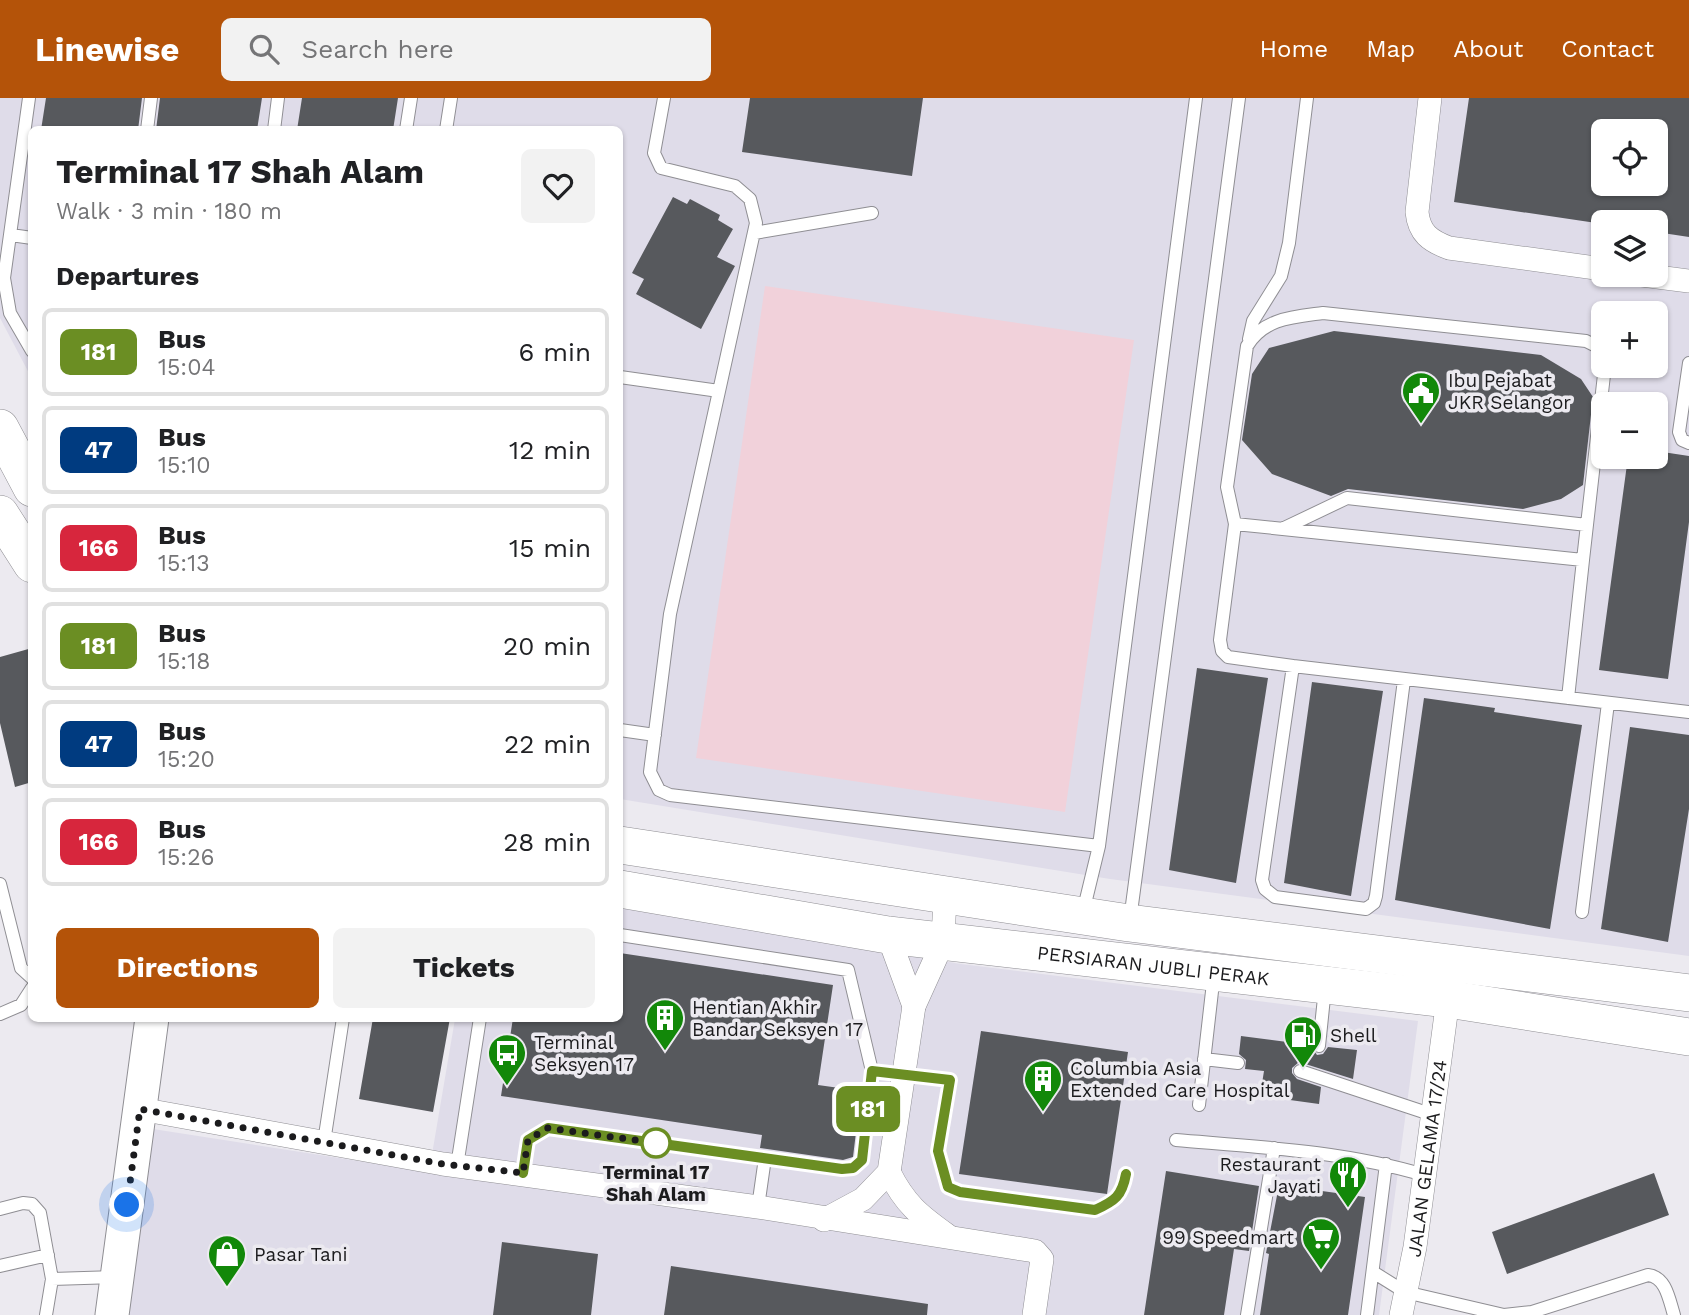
<!DOCTYPE html>
<meta charset="utf-8">
<style>
body{margin:0;font-family:"Work Sans",sans-serif;background:#f2f2f2;color:#202124;height:100vh;display:flex;flex-direction:column;font-size:26px;white-space:nowrap}
*{box-sizing:border-box;margin:0}
p{font-size:23px;color:#757577}
.icon{flex:none;width:38px;height:38px;fill:none;stroke:currentColor;stroke-width:2;stroke-linecap:round;stroke-linejoin:round}
.map{position:relative;flex:1;overflow:hidden}
.side{position:absolute;left:28px;top:28px;width:595px;height:896px;display:flex;flex-direction:column;background:#fff;border-radius:10px;box-shadow:0 2px 5px #0004}
.side>*{flex:none}
.badge{padding:0 14px;border-radius:10px;font-size:24px;line-height:46px}
.buttons{position:absolute;left:1591px;top:21px;display:grid;gap:14px}
.buttons a{display:grid;place-items:center;width:77px;height:77px;border-radius:10px;background:#fff;box-shadow:0 2px 5px #0004;font-size:35px}
.you{position:absolute;width:35px;height:35px;margin:-18px;border:5px solid #fff;border-radius:50%;background:#1a73e8;box-shadow:0 0 0 10px #1a73e833}
.map>.badge{position:absolute;translate:-50% -50%;box-shadow:0 0 0 4px #fff}
h2{padding:0 28px;font-size:26px;line-height:63px}
.round{display:grid;place-items:center;flex:none;width:74px;height:74px;border-radius:10px;background:#f2f2f2}
.head{display:flex;align-items:center;justify-content:space-between;height:119px;padding:0 28px}
h1{font-size:33px;font-weight:700;line-height:52px}
.action{display:flex;gap:14px;margin-top:auto;padding:14px 28px}
.action a{flex:1;height:80px;border-radius:10px;background:#b45309;color:#fff;font-size:28px;font-weight:700;line-height:80px;text-align:center}
.action a+a{background:#f2f2f2;color:#202124}
ul{padding:0;list-style:none}
li{display:flex;align-items:center;gap:21px;height:88px;margin:0 14px 10px;padding:0 14px;border:4px solid #e0e0e0;border-radius:10px}
li div{flex:1}
li b{display:block;font-size:26px}
li em{font-style:normal}
li .badge{min-width:77px;font-weight:700;text-align:center}
header{display:flex;align-items:center;gap:42px;box-sizing:border-box;height:98px;padding:0 35px;background:#b45309;color:#fff}
header strong{font-size:33px}
nav{display:flex;gap:38px;margin-inline-start:auto;font-size:24px}
.search{width:490px;height:63px;background:#f2f2f2;display:flex;align-items:center;gap:18px;box-sizing:border-box;padding:0 24px;border-radius:10px;color:#757577;font-size:26px}
.map>svg:first-child{display:block}
</style>
<header>
<strong>Linewise</strong>
<div class="search"><svg class="icon" aria-label="search" viewBox="0 0 24 24"><circle cx="10" cy="10" r="6"/><path d="M15 15l6 6"/></svg>Search here</div>
<nav><a>Home</a><a>Map</a><a>About</a><a>Contact</a></nav>
</header>
<div class="map">
<svg width="1689" height="1217" viewBox="0 0 1689 1217">
<rect width="100%" height="100%" fill="#eceaf0"/>
<path fill="#dfdce9" fill-rule="evenodd" d="M 0,0 L 1689,0 L 1689,858 L 1110,781 L 620,701 L 620,32 L 32,32 L 31,279 L 0,220 ZM 1603,33 L 1656,33 L 1656,86 L 1603,86 ZM 1603,124 L 1656,124 L 1656,177 L 1603,177 ZM 1603,215 L 1656,215 L 1656,268 L 1603,268 ZM 1603,306 L 1656,306 L 1656,359 L 1603,359 Z
M 620,810 L 961,866 L 1418,923 L 1379,1217 L 127,1217 L 153,1031 L 429,1074 L 455,921 L 620,920 Z"/>
<path fill="#f1d1da" d="M 765,188 L 1134,242 L 1065,714 L 696,660 Z"/>
<path fill="#57595d" fill-rule="evenodd" d="M 46,0 L 142,0 L 138,32 L 41,32 Z
M 160,0 L 262,0 L 257,32 L 156,32 Z
M 302,0 L 398,0 L 393,32 L 297,32 Z
M 750,0 L 923,0 L 912,78 L 742,54 Z
M 1469,0 L 1689,0 L 1689,139 L 1656,134 L 1656,124 L 1603,126 L 1454,104 ZM 1603,33 L 1656,33 L 1656,86 L 1603,86 Z
M 673,99 L 687,106 L 690,101 L 720,117 L 718,122 L 733,131 L 717,159 L 735,168 L 701,231 L 636,196 L 644,181 L 632,175 Z
M 1334,233 L 1541,257 L 1581,281 L 1593,299 L 1583,387 L 1561,401 L 1523,411 L 1348,391 L 1331,398 L 1272,376 L 1242,342 L 1252,276 L 1269,250 Z
M 1656,353 L 1689,358 L 1689,424 L 1668,581 L 1599,572 L 1628,359 L 1656,359 Z
M 32,550 L 32,684 L 15,689 L 0,625 L 0,559 Z
M 1197,570 L 1268,580 L 1236,785 L 1169,772 Z
M 1312,584 L 1383,593 L 1351,798 L 1284,785 Z
M 1424,600 L 1495,610 L 1494,614 L 1582,627 L 1550,831 L 1395,802 Z
M 1630,629 L 1689,637 L 1689,711 L 1668,844 L 1601,831 Z
M 620,855 L 833,887 L 818,987 L 861,993 L 853,1059 L 843,1062 L 760,1050 L 762,1037 L 501,998 L 513,920 L 620,920 Z
M 373,920 L 450,920 L 433,1014 L 359,1001 Z
M 981,933 L 1128,954 L 1107,1096 L 959,1076 Z
M 1241,938 L 1310,947 L 1317,957 L 1323,956 L 1328,949 L 1357,952 L 1353,981 L 1299,964 L 1292,970 L 1292,975 L 1297,981 L 1321,989 L 1319,1006 L 1260,998 L 1264,973 L 1245,971 L 1246,962 L 1239,956 Z
M 1166,1073 L 1259,1088 L 1249,1153 L 1234,1151 L 1224,1217 L 1144,1217 Z
M 1654,1075 L 1669,1117 L 1507,1176 L 1492,1134 Z
M 1279,1087 L 1365,1099 L 1348,1217 L 1260,1217 L 1269,1156 L 1266,1155 Z
M 502,1144 L 598,1156 L 591,1217 L 493,1217 Z
M 671,1168 L 928,1206 L 927,1217 L 664,1217 Z"/>
<g fill="none" stroke-linecap="round" stroke-linejoin="round">
<defs>
<path id="lane" d="M 29,0 L 4,180 L 10,215 L 32,253
M 664,0 L 654,55 L 661,70 L 735,88 L 750,101 L 756,125 L 670,516 L 650,674 L 659,692 L 670,697 L 1099,748
M 147,32 L 151,0
M 274,32 L 278,0
M 406,32 L 411,0
M 446,32 L 451,0
M 754,135 L 872,115
M 11,137 L 32,140
M 1249,241 L 1253,223 L 1281,178 L 1289,145 L 1307,0
M 1603,255 L 1600,250 L 1586,243 L 1323,215 C 1293,219 1264,220 1247,248 L 1227,389 L 1235,426 L 1220,542 L 1222,553 L 1228,559 L 1293,568 L 1689,614
M 1689,265 L 1679,334 L 1682,342 L 1689,345
M 620,279 L 719,293
M 1235,426 L 1583,462 L 1568,600
M 1282,431 L 1347,400 L 1587,427
M 1583,462 L 1605,268
M 1293,568 L 1262,782 L 1265,791 L 1275,799 L 1366,811 L 1374,805 L 1376,798 L 1404,582
M 620,632 L 655,637
M 0,786 L 21,870 L 32,880
M 1083,814 L 1099,748 L 1196,0
M 1582,814 L 1608,605
M 1130,822 L 1239,0
M 620,837 L 848,872 L 872,973 L 950,982 L 938,1053 L 948,1089 L 960,1094 L 1095,1112 C 1115,1103 1122,1098 1126,1076
M 0,916 L 21,907 L 32,890
M 1319,948 L 1325,890
M 1204,961 L 1238,965
M 1300,973 L 1433,1017
M 1199,1007 L 1214,876
M 1176,1042 C 1259,1049 1344,1053 1424,1077
M 324,1044 L 343,920
M 765,1060 L 842,1071 L 853,1070 L 862,1062 L 872,973
M 457,1068 L 480,920
M 523,1075 L 528,1042 L 548,1030 L 765,1060 L 758,1109
M 0,1111 L 23,1105 L 32,1106 L 40,1115 L 52,1181
M 0,1168 L 48,1157
M 1373,1174 L 1405,1194 L 1504,1217 L 1532,1214 L 1648,1177 C 1666,1179 1669,1201 1674,1217
M 46,1217 L 52,1181 L 116,1179
M 1247,1217 L 1274,1050
M 1367,1217 L 1386,1066"/>
<g id="street">
<path d="M 1430,0 L 1417,114 C 1419,135 1430,143 1449,150 L 1603,171"/>
<path d="M 1642,177 L 1689,183"/>
<path d="M 888,837 L 914,908"/>
<path d="M 140,1011 L 443,1066 L 758,1109 L 1035,1153 L 1042,1161 L 1034,1217"/>
<path d="M 889,1074 C 905,1106 919,1117 947,1137"/>
<path d="M 824,1122 L 863,1101 L 889,1074 L 914,908 L 943,844 L 945,797"/>
<path id="s1" d="M 1401,1217 L 1415,1149 L 1448,901"/>
</g>
<path id="secondary" d="M 112,1217 L 152,920"/>
<g id="primary">
<path d="M 0,330 L 32,390"/>
<path d="M 0,416 L 32,466"/>
<path d="M 620,747 L 1129,825 L 1689,895"/>
<path id="s2" d="M 620,791 L 888,837 L 1448,901 L 1689,939"/>
</g>
</defs>
<use href="#lane" stroke="#8f8e93" stroke-width="14"/>
<use href="#street" stroke="#8f8e93" stroke-width="24"/>
<use href="#secondary" stroke="#8f8e93" stroke-width="35"/>
<use href="#primary" stroke="#8f8e93" stroke-width="38"/>
<use href="#lane" stroke="#fff" stroke-width="12"/>
<use href="#street" stroke="#fff" stroke-width="23"/>
<use href="#secondary" stroke="#fff" stroke-width="33"/>
<use href="#primary" stroke="#fff" stroke-width="37"/>
</g>
<g fill="none" stroke-linecap="round" stroke-linejoin="round">
<defs>
<path id="line" d="M 523,1075 L 528,1042 L 548,1030 L 842,1071 L 853,1070 L 862,1062 L 872,973 L 950,982 L 938,1053 L 948,1089 L 960,1094 L 1095,1112 C 1115,1103 1122,1098 1126,1076"/>
</defs>
<use href="#line" stroke="#fff" stroke-width="16"/>
<use href="#line" stroke="#6b8e23" stroke-width="10"/>
<path stroke="#1b1b1d" stroke-width="7" stroke-dasharray="0 12.6" d="M 127,1107 L 140,1011 L 443,1066 L 523,1075 L 528,1042 L 548,1030 L 656,1045"/>
</g>
<defs>
<symbol id="civic-pin" viewBox="-11 -11 22 30"><path d="M0 17L-7.5 6A9.5 9.5 0 1 1 7.5 6Z" fill="#128809" stroke="#eceaf0"/><path d="M-.6-6.5H3V-4.5H.6V-3L4-1V1h2V6H-6V1h2V-1L-.6-3ZM-1.2 2.5V6h2.4V2.5Z" fill="#fff"/></symbol>
<symbol id="building-pin" viewBox="-11 -11 22 30"><path d="M0 17L-7.5 6A9.5 9.5 0 1 1 7.5 6Z" fill="#128809" stroke="#eceaf0"/><path d="M-4-6H4V6H1V3H-1V6H-4ZM-2.5-4.3h1.7v1.8h-1.7ZM.8-4.3h1.7v1.8H.8ZM-2.5-1h1.7V.8h-1.7ZM.8-1h1.7V.8H.8Z" fill="#fff"/></symbol>
<symbol id="fuel-pin" viewBox="-11 -11 22 30"><path d="M0 17L-7.5 6A9.5 9.5 0 1 1 7.5 6Z" fill="#128809" stroke="#eceaf0"/><path d="M-5.5-6h7V0h2V4h1.3V-2.5L3-4.5l.8-.8L6-3V5H2.5V1h-1V6h-7ZM-4.2-4.7v3.2H.2V-4.7Z" fill="#fff"/></symbol>
<symbol id="bus-pin" viewBox="-11 -11 22 30"><path d="M0 17L-7.5 6A9.5 9.5 0 1 1 7.5 6Z" fill="#128809" stroke="#eceaf0"/><path d="M-5-6H5V4H4V6H2V4H-2V6H-4V4H-5ZM-3.5-4V0h7V-4ZM-3.5 1.2v1.5H-2V1.2ZM2 1.2v1.5H3.5V1.2Z" fill="#fff"/></symbol>
<symbol id="restaurant-pin" viewBox="-11 -11 22 30"><path d="M0 17L-7.5 6A9.5 9.5 0 1 1 7.5 6Z" fill="#128809" stroke="#eceaf0"/><path d="M-5-6h1v4h1v-4h1v4h1v-4h1v5L-1.5 .5V6h-2V.5L-5-1ZM5-6V6H3V1.5H1.5Q1.5-4 5-6Z" fill="#fff"/></symbol>
<symbol id="supermarket-pin" viewBox="-11 -11 22 30"><path d="M0 17L-7.5 6A9.5 9.5 0 1 1 7.5 6Z" fill="#128809" stroke="#eceaf0"/><path d="M-6-5.5h2.5l.6 2H6L4.5 2H-2.5L-4.4-4H-6ZM-1.5 3.2a1.3 1.3 0 1 0 .1 0ZM3 3.2a1.3 1.3 0 1 0 .1 0Z" fill="#fff"/></symbol>
<symbol id="shop-pin" viewBox="-11 -11 22 30"><path d="M0 17L-7.5 6A9.5 9.5 0 1 1 7.5 6Z" fill="#128809" stroke="#eceaf0"/><path d="M-5-2.5h2.3a2.7 3.5 0 0 1 5.4 0H5L5.5 6h-11ZM-1.5-2.5h3a1.5 2.3 0 0 0-3 0Z" fill="#fff"/></symbol>
</defs>
<g fill-rule="evenodd">
<use href="#civic-pin" x="1399" y="271" width="44" height="60"/>
<use href="#building-pin" x="643" y="898" width="44" height="60"/>
<use href="#fuel-pin" x="1281" y="915" width="44" height="60"/>
<use href="#bus-pin" x="485" y="933" width="44" height="60"/>
<use href="#building-pin" x="1021" y="959" width="44" height="60"/>
<use href="#restaurant-pin" x="1326" y="1055" width="44" height="60"/>
<use href="#supermarket-pin" x="1299" y="1117" width="44" height="60"/>
<use href="#shop-pin" x="205" y="1134" width="44" height="60"/>
</g>
<circle fill="#fff" stroke="#6b8e23" stroke-width="3.5" cx="656" cy="1045" r="14"/>
<g text-anchor="middle" dominant-baseline="central" stroke-width="7" stroke-linejoin="round" paint-order="stroke">
<g font-size="19" fill="#1b1b1d" stroke="#eceaf0" text-anchor="start">
<text x="1448" y="282">Ibu Pejabat<tspan x="1448" dy="22">JKR Selangor</tspan></text>
<text x="692" y="909">Hentian Akhir<tspan x="692" dy="22">Bandar Seksyen 17</tspan></text>
<text x="1330" y="937">Shell</text>
<text x="534" y="944">Terminal<tspan x="534" dy="22">Seksyen 17</tspan></text>
<text x="1070" y="970">Columbia Asia<tspan x="1070" dy="22">Extended Care Hospital</tspan></text>
<text x="1321" y="1066" text-anchor="end">Restaurant<tspan x="1321" dy="22">Jayati</tspan></text>
<text x="1294" y="1139" text-anchor="end">99 Speedmart</text>
<text x="254" y="1156">Pasar Tani</text>
</g>
<g font-size="19" fill="#1b1b1d" stroke="#eceaf0">
<text stroke="none"><textPath href="#s2" startOffset="539">PERSIARAN JUBLI PERAK</textPath></text>
<text stroke="none"><textPath href="#s1" startOffset="159">JALAN GELAMA 17/24</textPath></text>
</g>
<g font-size="19" font-weight="bold" fill="#1b1b1d" stroke="#eceaf0">
<text x="656" y="1074">Terminal 17<tspan x="656" dy="22">Shah Alam</tspan></text>
</g>
</g>
</svg>
<div class="buttons">
<a><svg class="icon" aria-label="locate" viewBox="0 0 24 24"><circle cx="12" cy="12" r="6"/><path d="M12 2v4M12 18v4M2 12h4M18 12h4"/></svg></a>
<a><svg class="icon" aria-label="layers" viewBox="0 0 24 24"><path d="M12 4l9 5-9 5-9-5zM3 14l9 5 9-5"/></svg></a>
<a>+</a>
<a>−</a>
</div>
<div class="you" style="left:127px;top:1107px"></div>
<b class="badge" style="left:868px;top:1011px;background:#6b8e23;color:#fff">181</b>
<section class="side">
<div class="head"><div><h1>Terminal 17 Shah Alam</h1><p>Walk · 3 min · 180 m</p></div><a class="round"><svg class="icon" aria-label="heart" viewBox="0 0 24 24"><path d="M12 20l-8-8c-3-5 5-10 8-4 3-6 11-1 8 4z"/></svg></a></div>
<h2>Departures</h2>
<ul>
<li><span class="badge" style="background:#6b8e23;color:#fff">181</span><div><b>Bus</b><p>15:04</p></div><em>6 min</em></li>
<li><span class="badge" style="background:#003b80;color:#fff">47</span><div><b>Bus</b><p>15:10</p></div><em>12 min</em></li>
<li><span class="badge" style="background:#d7263d;color:#fff">166</span><div><b>Bus</b><p>15:13</p></div><em>15 min</em></li>
<li><span class="badge" style="background:#6b8e23;color:#fff">181</span><div><b>Bus</b><p>15:18</p></div><em>20 min</em></li>
<li><span class="badge" style="background:#003b80;color:#fff">47</span><div><b>Bus</b><p>15:20</p></div><em>22 min</em></li>
<li><span class="badge" style="background:#d7263d;color:#fff">166</span><div><b>Bus</b><p>15:26</p></div><em>28 min</em></li>
</ul>
<div class="action"><a>Directions</a><a>Tickets</a></div>
</section>
</div>
